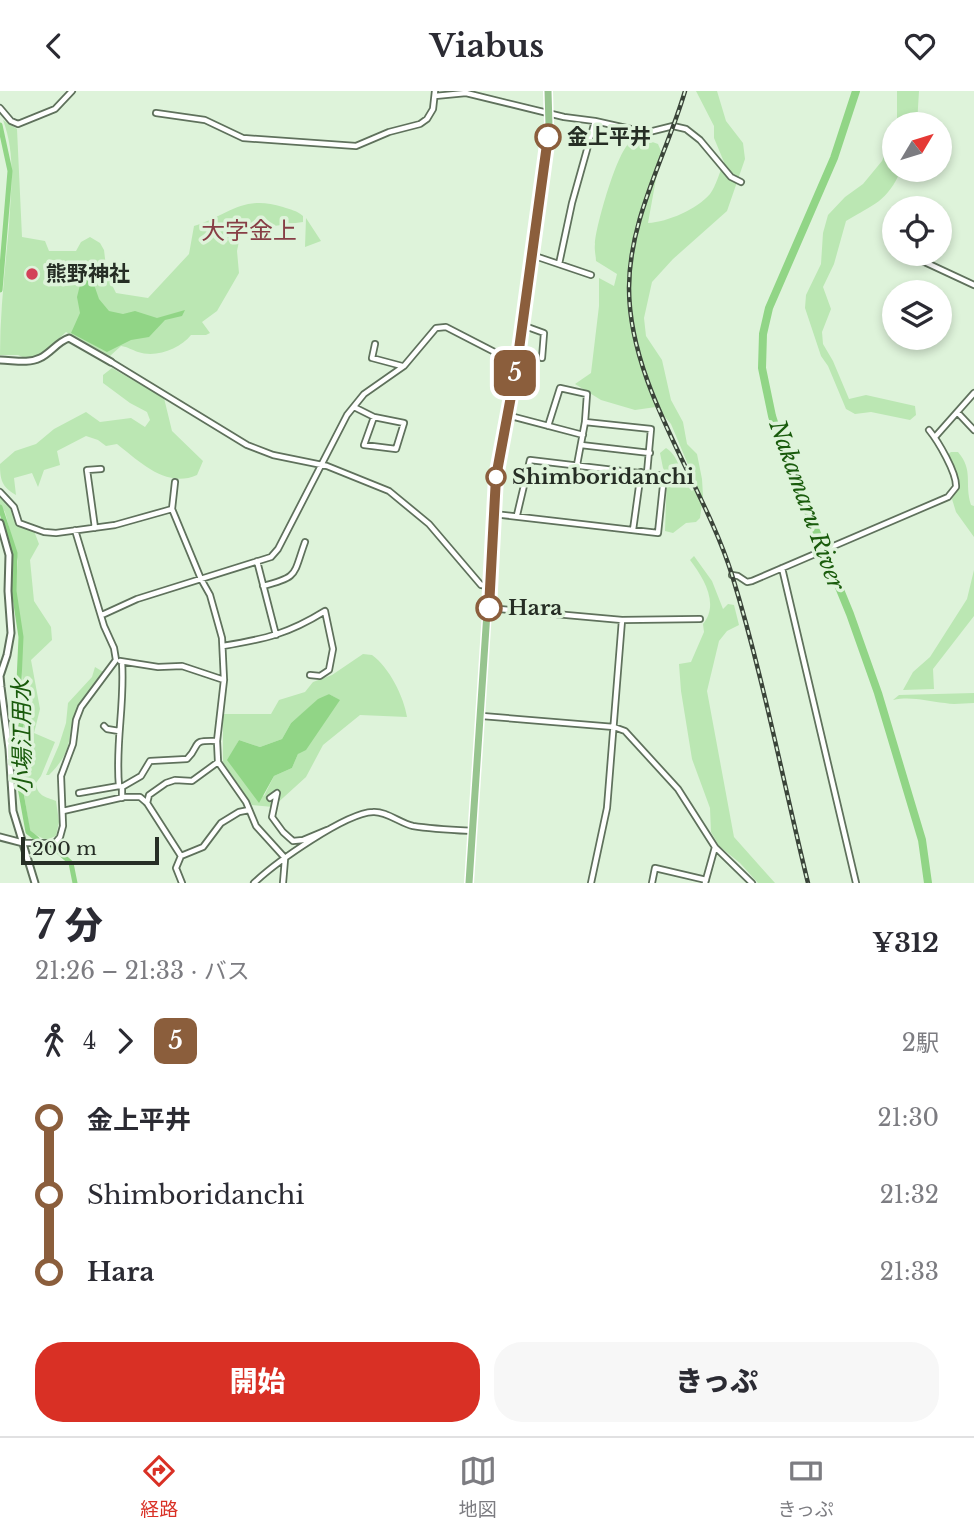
<!DOCTYPE html>
<html lang="ja">
<meta charset="utf-8">
<style>
body{margin:0;font-family:"Libre Baskerville","Noto Sans JP",serif;background:#f7f7f7;color:#2b2b33;height:100vh;display:flex;flex-direction:column;font-size:26px;white-space:nowrap}
*{box-sizing:border-box;margin:0}
p{font-size:23px;color:#7c7c81}
.icon{flex:none;width:38px;height:38px;fill:none;stroke:currentColor;stroke-width:2;stroke-linecap:round;stroke-linejoin:round}
.map{position:relative;height:792px;overflow:hidden}
.sheet{display:flex;flex-direction:column;background:#fff;flex:1}
.sheet>*{flex:none}
.badge{padding:0 14px;border-radius:10px;font-size:24px;line-height:46px}
.needle{width:46px;rotate:52deg}
.buttons{position:absolute;left:882px;top:21px;display:grid;gap:14px}
.buttons a{display:grid;place-items:center;width:70px;height:70px;border-radius:50%;background:#fff;box-shadow:0 4px 10px #0003;font-size:35px}
.scale{position:absolute;left:21px;bottom:18px;width:138px;box-sizing:border-box;padding-left:7px;border:4px solid #262e25;border-top:0;font-size:19px;line-height:24px;white-space:nowrap;color:#262e25;-webkit-text-stroke:5px #def3da;paint-order:stroke}
.map>.badge{position:absolute;translate:-50% -50%;box-shadow:0 0 0 4px #fff}
.legs{display:flex;align-items:center;gap:10px;height:77px;padding:0 35px;font-size:23px}
.legs p{margin-inline-start:auto}
.head{display:flex;align-items:center;justify-content:space-between;height:119px;padding:0 35px}
h1{font-size:38px;font-weight:800;line-height:52px}
.cta{display:flex;gap:14px;margin-top:auto;padding:14px 35px}
.cta a{flex:1;height:80px;border-radius:28px;background:#d93025;color:#fff;font-size:28px;font-weight:800;line-height:80px;text-align:center}
.cta a+a{background:#f7f7f7;color:#2b2b33}
ul{padding:0 35px;list-style:none}
li{display:flex;align-items:center;gap:24px;height:77px;font-size:26px}
li i{display:grid;place-items:center;width:10px;height:100%;margin:0 9px;background:currentColor}
li i::after{content:'';width:18px;height:18px;margin:-9px;border:5px solid;border-radius:50%;background:#fff}
li p{margin-inline-start:auto}
li:first-child i{background:linear-gradient(#0000 50%,currentColor 0)}
li:last-child i{background:linear-gradient(currentColor 50%,#0000 0)}
header{display:flex;justify-content:space-between;align-items:center;height:91px;padding:0 35px;background:#fff;font-size:32px;font-weight:800}
.tabs{display:flex;justify-content:space-around;align-items:center;height:98px;border-top:2px solid #e1e1e2;background:#fff;font-size:19px;color:#7c7c81}
.tabs a{display:grid;justify-items:center;gap:4px}
.tabs .selected{color:#d93025}
.map>svg:first-child{display:block}
</style>
<header><svg class="icon" aria-label="back" viewBox="0 0 24 24"><path d="M15 5l-7 7 7 7"/></svg>Viabus<svg class="icon" aria-label="heart" viewBox="0 0 24 24"><path d="M12 20l-8-8c-3-5 5-10 8-4 3-6 11-1 8 4z"/></svg></header>
<div class="map">
<svg width="974" height="792" viewBox="0 0 974 792">
<rect width="100%" height="100%" fill="#def3da"/>
<path fill="#bbe7b3" fill-rule="evenodd" d="M 696,0 L 717,0 L 726,30 L 743,52 L 745,68 L 727,120 L 673,168 L 652,191 L 644,227 L 646,245 L 662,269 L 671,309 L 683,331 L 687,353 L 697,363 L 702,388 L 703,405 L 700,427 L 696,431 L 686,432 L 673,442 L 665,440 L 667,384 L 663,377 L 660,362 L 666,357 C 682,367 679,388 692,400 L 697,395 L 671,333 L 656,316 L 635,319 L 601,309 L 575,293 L 591,282 L 599,215 L 599,187 L 614,195 L 617,183 L 596,170 C 596,165 594,159 595,153 C 595,138 618,56 631,51 C 640,47 650,50 658,53 L 661,60 L 648,132 C 668,131 697,118 710,103 C 716,95 720,80 724,71 L 714,47 L 714,35 Z
M 897,0 L 919,0 L 917,33 L 897,33 Z
M 3,29 L 17,38 L 22,146 L 45,150 L 49,160 L 76,160 L 81,151 L 90,146 L 100,152 L 104,159 L 107,184 L 116,202 L 148,207 L 189,163 L 194,135 C 229,124 243,103 283,116 C 291,119 296,119 303,125 L 303,131 L 252,138 L 240,145 L 237,160 L 239,182 L 217,220 L 202,231 L 210,242 L 206,244 L 191,244 C 180,258 156,267 138,261 C 132,259 128,256 121,255 L 110,265 L 66,241 L 48,258 L 29,269 L 18,264 L 0,264 C 0,221 5,178 9,135 C 11,98 16,64 3,29 Z
M 894,42 L 894,79 L 901,79 C 887,111 874,113 846,130 L 834,173 L 823,196 L 831,218 L 822,241 L 823,253 L 833,270 L 849,308 L 866,304 L 915,315 L 916,324 L 910,329 L 871,321 L 855,323 L 846,318 L 828,275 L 821,265 L 805,217 L 806,204 L 821,173 L 823,142 L 828,124 L 845,106 L 863,93 L 882,70 Z
M 306,127 L 321,150 L 305,156 Z
M 112,277 L 164,307 L 172,340 L 203,370 L 197,384 C 166,398 139,370 117,353 L 106,355 L 98,349 L 86,345 L 57,360 L 60,374 L 44,379 L 38,396 L 32,382 L 14,387 L 16,404 C 2,396 0,389 0,373 L 15,360 L 36,353 L 54,338 L 86,321 L 100,331 L 131,327 L 145,336 L 150,329 L 147,321 L 130,312 L 103,292 L 103,284 Z
M 951,361 L 958,361 C 974,380 964,392 971,414 L 974,415 L 974,446 L 956,421 L 952,408 C 963,391 954,381 946,365 Z
M 0,405 L 10,415 L 17,434 L 34,440 L 39,453 L 30,469 L 34,510 L 51,536 L 52,549 L 31,569 L 40,618 L 34,642 L 55,651 L 41,685 L 36,692 C 37,705 46,706 56,710 L 59,731 L 56,745 L 46,749 L 30,741 L 21,685 L 20,650 L 25,620 L 21,571 L 21,545 L 15,500 L 18,470 L 5,421 L 0,414 Z
M 694,465 L 712,490 L 723,518 L 728,513 L 734,514 L 739,534 L 727,540 L 719,550 L 707,600 L 734,746 L 775,792 L 758,792 L 740,772 L 719,755 L 711,741 L 710,717 L 692,668 L 681,600 L 679,573 L 691,571 L 704,541 L 703,533 C 720,513 703,486 690,469 Z
M 974,479 L 974,525 L 933,578 L 934,598 L 903,599 L 913,581 L 930,566 L 967,508 Z
M 363,563 L 372,564 C 389,576 404,606 407,626 L 360,624 L 323,654 L 306,686 L 273,716 L 252,714 L 223,671 L 223,623 L 271,623 L 279,609 L 305,601 L 313,591 L 332,584 ZM 329,603 L 339,609 L 298,663 L 292,677 L 274,685 L 264,705 L 228,669 L 239,649 L 260,656 L 282,648 L 291,632 L 318,609 Z
M 95,576 L 105,582 C 96,593 83,605 77,618 C 65,648 76,657 49,684 L 46,684 L 59,654 L 66,632 L 68,612 L 92,586 Z
M 974,602 L 974,612 C 964,612 954,614 945,612 C 926,610 911,605 893,609 L 899,604 Z"/>
<path fill="#91d586" d="M 91,185 L 99,208 L 109,220 L 123,223 L 135,220 L 157,227 L 185,219 L 182,225 L 165,229 L 149,246 L 131,249 L 107,261 L 71,242 L 80,222 L 77,206 L 81,190 Z
M 329,603 L 340,609 L 306,659 L 298,663 L 292,677 L 274,685 L 259,712 L 227,669 L 239,649 L 260,656 L 282,648 L 291,632 L 318,608 Z"/>
<g fill="none" stroke-linecap="round" stroke-linejoin="round">
<path stroke="#91d586" stroke-width="5" d="M 0,34 L 10,80 L 0,199
M 0,416 L 15,462 L 14,500 L 21,546 L 19,590 L 24,619 L 18,649 L 18,685 L 28,741 L 37,748
M 52,755 L 71,772 L 75,792"/>
<path stroke="#91d586" stroke-width="8" d="M 856,0 L 834,67 L 769,217 L 763,243 L 762,277 L 772,325 L 782,357 L 850,523 L 878,602 L 922,749 L 928,792"/>
<defs>
<path id="minor" d="M 435,5 L 466,2 L 564,26 L 595,30 L 635,39 L 649,41 L 673,35 L 686,38 L 700,49 L 731,86 L 741,91
M 0,17 L 11,30 L 18,33 L 55,18 L 72,0
M 156,22 L 205,29 L 243,47 L 356,55 L 389,41 L 420,33 L 427,28 L 433,18 L 435,0
M 532,164 L 591,184
M 916,167 L 974,194
M 559,173 L 572,112 L 595,30
M 522,234 L 544,242 L 542,267
M 375,253 L 372,267 L 402,275
M 111,271 L 247,354 L 273,364 L 327,375 L 389,400 L 429,433 L 481,494 L 488,495
M 354,316 L 374,326 L 404,332 L 396,358 L 364,354 L 374,326
M 958,322 L 974,339
M 507,324 L 583,344
M 585,331 L 651,338 L 647,382
M 548,335 L 560,297 L 587,303 L 585,331 L 577,374
M 935,346 L 974,302
M 581,354 L 650,362
M 175,391 L 172,418 L 201,488 L 210,504 L 222,547 L 224,589 L 217,650 L 218,671 L 246,711 L 256,735 L 285,767
M 0,401 L 14,416 L 19,432 L 44,441 L 56,442 L 115,434 L 172,418
M 494,423 L 658,442 L 664,385 L 530,369 L 517,424
M 95,437 L 87,379 L 101,378
M 633,439 L 641,381
M 257,470 L 276,544
M 782,477 L 856,792
M 732,484 L 738,485 L 747,491 L 752,490 L 948,406 L 956,396 C 957,382 938,350 929,339
M 263,495 C 299,486 293,484 305,451
M 489,517 L 622,529 L 700,528
M 102,524 L 137,508 L 271,466 L 278,458 L 347,324 L 364,303 L 404,275 L 436,237 L 446,236 L 516,272
M 223,555 C 265,548 288,543 325,520 L 333,558 L 329,579 L 320,585 L 310,584
M 120,570 L 158,576 L 182,575 L 224,589
M 482,625 L 614,636 L 625,640 L 678,698 L 715,756 L 752,792
M 104,635 L 107,638 L 119,640
M 122,696 L 119,695 C 115,653 125,613 122,571
M 79,702 L 119,695
M 122,707 L 122,696 L 141,685 L 150,670 L 187,668 C 202,653 189,649 217,650
M 270,707 L 277,702 L 272,726 L 283,741 L 293,750 L 303,749 L 327,739
M 147,712 L 149,704 L 166,692 L 175,689 L 192,690 L 218,671
M 63,720 L 124,706 L 140,706 L 147,712 L 181,765
M 23,752 L 55,752 L 60,746 L 63,735 L 61,685 L 73,653 L 76,629 L 81,616 L 116,569 L 114,557 L 104,535 L 75,439
M 182,792 L 176,777 L 181,765 L 203,756 L 221,732 L 239,721 L 249,719
M 254,792 C 275,772 345,722 373,721 C 386,720 400,732 413,735 C 432,738 453,739 472,740
M 283,792 L 285,768
M 591,792 L 607,717 L 622,529
M 652,792 L 655,777 L 706,789
M 705,792 L 715,756"/>
<path id="tertiary" d="M 0,269 C 13,269 28,273 40,267 C 51,262 57,251 69,247 L 111,271
M 0,432 L 9,464 L 8,500 L 11,542 L 7,564 L 0,585 L 1,596 L 9,658 L 13,720 L 35,792
M 0,746 L 23,752"/>
<path id="primary" d="M 469,792 L 496,386 L 517,273 L 526,199 L 545,73 L 549,34 L 548,0"/>
</defs>
<use href="#minor" stroke="#5f715c" stroke-width="8"/>
<use href="#tertiary" stroke="#5f715c" stroke-width="9"/>
<use href="#primary" stroke="#fff" stroke-width="10"/>
<use href="#minor" stroke="#fff" stroke-width="4.5"/>
<use href="#tertiary" stroke="#fff" stroke-width="5"/>
<use href="#primary" stroke="#97c48f" stroke-width="7"/>
<defs>
<path id="rail" d="M 685,0 C 666,65 629,128 629,197 C 629,296 703,391 732,484 C 763,585 783,690 808,792"/>
</defs>
<use href="#rail" stroke="#3a4439" stroke-width="4.5"/>
<use href="#rail" stroke="#def3da" stroke-width="2" stroke-dasharray="5" stroke-linecap="butt"/>
</g>
<g fill="none" stroke-linecap="round" stroke-linejoin="round">
<defs>
<path id="line-1" d="M 489,517 L 496,386 L 517,273 L 548,46"/>
</defs>
<use href="#line-1" stroke="#fff" stroke-width="16"/>
<use href="#line-1" stroke="#8b5e3c" stroke-width="10"/>
</g>
<g fill="#fff" stroke="#8b5e3c" stroke-width="3.5">
<circle cx="548" cy="46" r="12"/>
<circle cx="496" cy="386" r="9"/>
<circle cx="489" cy="517" r="12"/>
</g>
<circle fill="#d34259" stroke="#def3da" stroke-width="2.5" cx="32" cy="183" r="7"/>
<g text-anchor="middle" dominant-baseline="central" stroke-width="7" stroke-linejoin="round" paint-order="stroke">
<g font-size="21" font-weight="bold" fill="#262e25" stroke="#def3da" text-anchor="start">
<text x="567" y="46">金上平井</text>
<text x="512" y="386">Shimboridanchi</text>
<text x="508" y="517">Hara</text>
</g>
<g font-size="21" font-weight="bold" fill="#262e25" stroke="#def3da" text-anchor="start">
<text x="46" y="183">熊野神社</text>
</g>
<g font-size="23" font-style="italic" fill="#195b0c" stroke="#def3da">
<text transform="translate(807 414) rotate(70)">Nakamaru River</text>
<text transform="translate(22 646) rotate(-91)">小場江用水</text>
</g>
<g font-size="24" fill="#873e45" stroke="#def3da">
<text x="249" y="139">大字金上</text>
</g>
</g>
</svg>
<div class="buttons">
<a><svg class="needle" viewBox="-14 -14 28 28"><path d="M0-13l5 13h-10z" fill="#e53935"/><path d="M0 13l5-13h-10z" fill="#7c7c81"/></svg></a>
<a><svg class="icon" aria-label="locate" viewBox="0 0 24 24"><circle cx="12" cy="12" r="6"/><path d="M12 2v4M12 18v4M2 12h4M18 12h4"/></svg></a>
<a><svg class="icon" aria-label="layers" viewBox="0 0 24 24"><path d="M12 4l9 5-9 5-9-5zM3 14l9 5 9-5"/></svg></a>
</div>
<div class="scale">200 m</div>
<b class="badge" style="left:515px;top:282px;background:#8b5e3c;color:#fff">5</b>
</div>
<section class="sheet">
<div class="head"><div><h1>7 分</h1><p>21:26 – 21:33 · バス</p></div><b>¥312</b></div>
<div class="legs"><svg class="icon" aria-label="walk" viewBox="0 0 24 24"><circle cx="13" cy="4" r="2"/><path d="M13 8l-2 6 4 7M11 14l-3 7M7 12l3-4h3l4 4"/></svg>4<svg class="icon" aria-label="forward" viewBox="0 0 24 24"><path d="M9 5l7 7-7 7"/></svg><b class="badge" style="background:#8b5e3c;color:#fff">5</b><p>2駅</p></div>
<ul>
<li><i style="color:#8b5e3c"></i><b>金上平井</b><p>21:30</p></li>
<li><i style="color:#8b5e3c"></i><span>Shimboridanchi</span><p>21:32</p></li>
<li><i style="color:#8b5e3c"></i><b>Hara</b><p>21:33</p></li>
</ul>
<div class="cta"><a>開始</a><a>きっぷ</a></div>
</section>
<nav class="tabs">
<a class="selected"><svg class="icon" aria-label="directions" viewBox="0 0 24 24"><path d="M12 3l9 9-9 9-9-9zM9 14v-3h6M13 9l2 2-2 2"/></svg>経路</a>
<a><svg class="icon" aria-label="map" viewBox="0 0 24 24"><path d="M3 6l6-2 6 2 6-2v14l-6 2-6-2-6 2zM9 4v14M15 6v14"/></svg>地図</a>
<a><svg class="icon" aria-label="tickets" viewBox="0 0 24 24"><path d="M3 7h18v10H3zM15 7v10"/></svg>きっぷ</a>
</nav>
